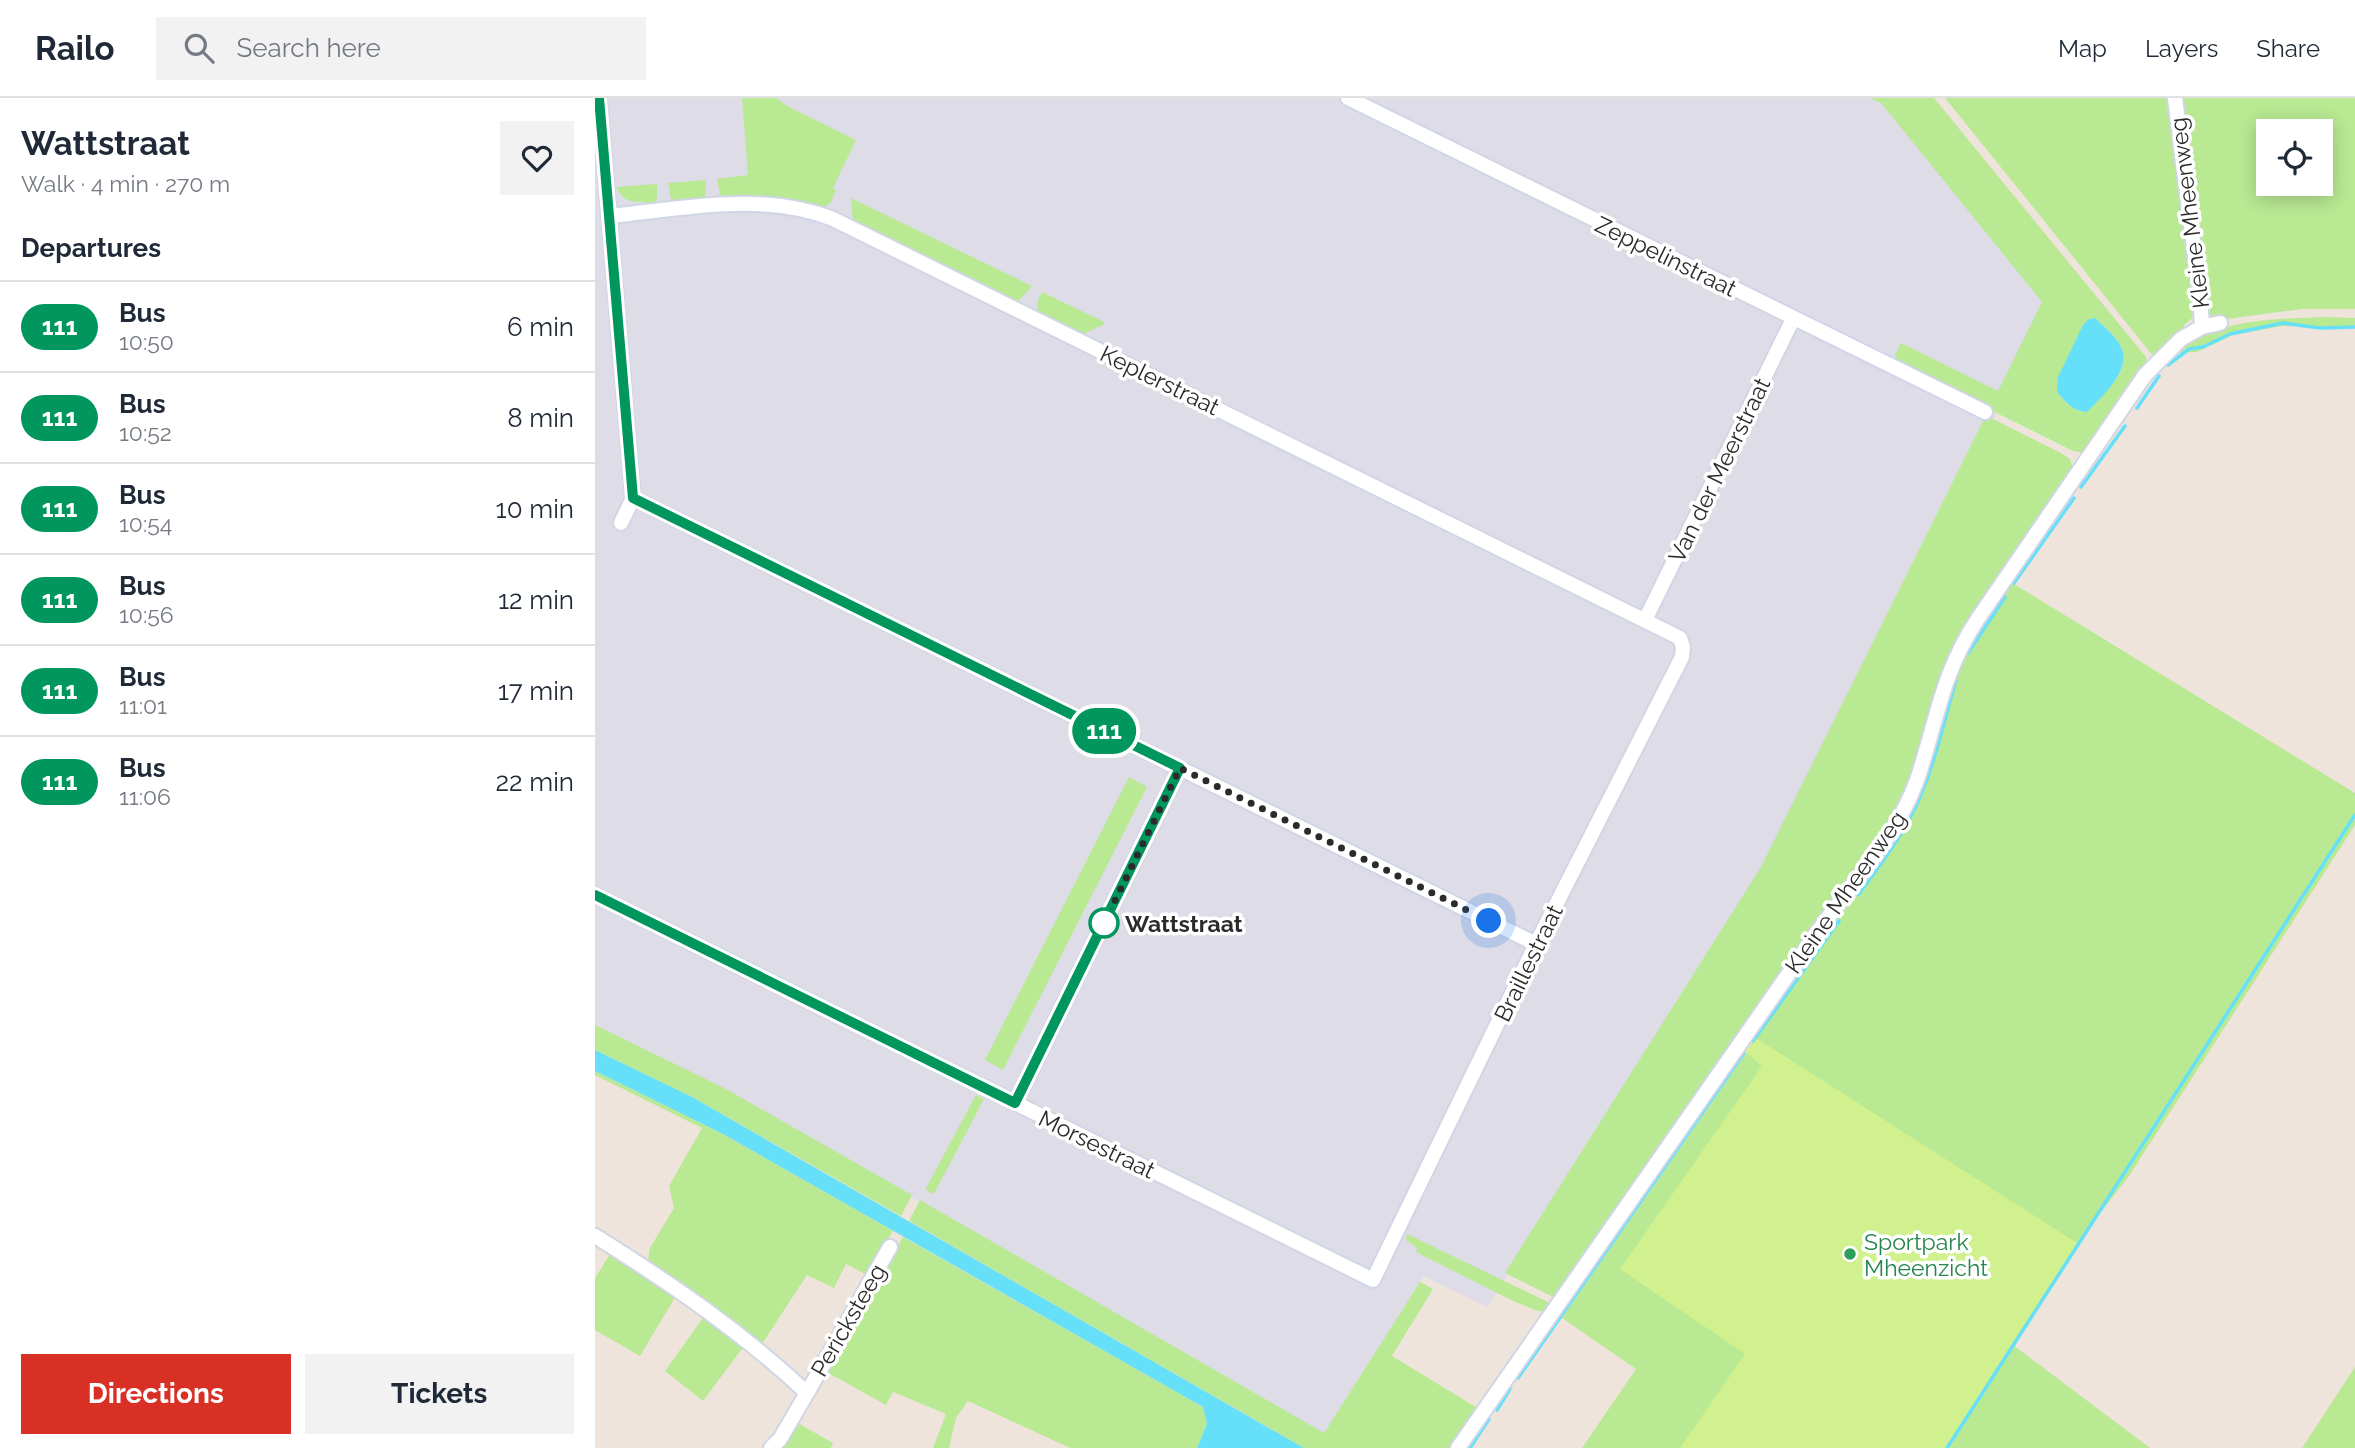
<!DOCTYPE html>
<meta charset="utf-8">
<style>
body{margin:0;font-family:Raleway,sans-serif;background:#f2f2f3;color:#1f2937;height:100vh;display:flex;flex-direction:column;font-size:26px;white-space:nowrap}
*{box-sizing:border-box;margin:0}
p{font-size:23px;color:#747a83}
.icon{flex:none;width:38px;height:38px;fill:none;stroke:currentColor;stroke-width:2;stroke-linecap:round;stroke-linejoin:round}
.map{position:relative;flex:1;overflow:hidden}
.drawer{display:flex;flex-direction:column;background:#fff;width:595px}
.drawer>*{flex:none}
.badge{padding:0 14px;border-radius:23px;font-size:24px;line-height:46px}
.tools{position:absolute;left:1661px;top:21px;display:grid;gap:14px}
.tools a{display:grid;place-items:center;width:77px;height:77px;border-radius:0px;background:#fff;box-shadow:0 4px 18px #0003;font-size:35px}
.you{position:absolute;width:35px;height:35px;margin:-18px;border:5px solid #fff;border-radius:50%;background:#1a73e8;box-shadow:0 0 0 10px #1a73e833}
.map>.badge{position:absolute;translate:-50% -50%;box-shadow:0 0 0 4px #fff}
h2{padding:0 21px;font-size:26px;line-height:63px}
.round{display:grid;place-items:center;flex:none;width:74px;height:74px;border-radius:0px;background:#f2f2f3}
.head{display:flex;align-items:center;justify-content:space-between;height:119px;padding:0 21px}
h1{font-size:33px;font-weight:700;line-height:52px}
.cta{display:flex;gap:14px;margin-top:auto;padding:14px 21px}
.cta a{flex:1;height:80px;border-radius:0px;background:#d93025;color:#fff;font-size:28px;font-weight:700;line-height:80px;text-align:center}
.cta a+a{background:#f2f2f3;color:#1f2937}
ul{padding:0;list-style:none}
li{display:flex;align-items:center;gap:21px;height:91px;padding:0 21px;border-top:2px solid #e0e1e3}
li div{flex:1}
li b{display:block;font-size:26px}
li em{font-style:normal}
li .badge{min-width:77px;font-weight:700;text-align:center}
header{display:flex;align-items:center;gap:42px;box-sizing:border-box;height:98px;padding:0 35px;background:#fff;border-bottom:2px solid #e0e1e3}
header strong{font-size:33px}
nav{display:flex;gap:38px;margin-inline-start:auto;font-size:24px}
.search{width:490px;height:63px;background:#f2f2f3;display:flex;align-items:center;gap:18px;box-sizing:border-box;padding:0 24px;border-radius:0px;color:#747a83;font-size:26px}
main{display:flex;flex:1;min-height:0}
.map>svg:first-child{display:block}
</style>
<header>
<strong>Railo</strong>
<div class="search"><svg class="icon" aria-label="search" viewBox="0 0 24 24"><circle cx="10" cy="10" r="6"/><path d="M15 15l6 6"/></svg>Search here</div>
<nav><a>Map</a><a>Layers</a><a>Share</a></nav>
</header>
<main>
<section class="drawer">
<div class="head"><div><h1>Wattstraat</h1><p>Walk · 4 min · 270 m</p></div><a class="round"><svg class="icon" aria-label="heart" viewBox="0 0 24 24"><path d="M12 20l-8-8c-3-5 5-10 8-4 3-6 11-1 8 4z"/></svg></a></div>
<h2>Departures</h2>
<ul>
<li><span class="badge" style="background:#00965e;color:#fff">111</span><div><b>Bus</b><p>10:50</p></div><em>6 min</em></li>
<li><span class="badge" style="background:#00965e;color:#fff">111</span><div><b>Bus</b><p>10:52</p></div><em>8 min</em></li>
<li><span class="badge" style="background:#00965e;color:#fff">111</span><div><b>Bus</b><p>10:54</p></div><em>10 min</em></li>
<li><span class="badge" style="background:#00965e;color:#fff">111</span><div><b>Bus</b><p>10:56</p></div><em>12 min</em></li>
<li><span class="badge" style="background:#00965e;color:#fff">111</span><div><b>Bus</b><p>11:01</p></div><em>17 min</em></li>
<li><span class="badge" style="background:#00965e;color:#fff">111</span><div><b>Bus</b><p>11:06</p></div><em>22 min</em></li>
</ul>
<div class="cta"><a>Directions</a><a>Tickets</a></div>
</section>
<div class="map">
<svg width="1760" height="1350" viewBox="0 0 1760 1350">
<rect width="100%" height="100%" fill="#eee4db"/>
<path fill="#dedce6" d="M 0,0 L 1281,0 L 1292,6 L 1458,203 L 1174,772 L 892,1209 L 829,1178 L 729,1335 L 114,984 L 0,929 Z"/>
<path fill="#b9e993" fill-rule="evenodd" d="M 147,0 L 181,0 L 194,9 L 261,42 L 238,90 L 241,92 L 236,104 L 228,111 C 194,100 161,97 126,101 L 122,81 L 153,77 Z
M 1275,0 L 1339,0 L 1551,259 L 1552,266 L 1490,355 L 1478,353 L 1303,266 L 1300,257 L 1306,245 L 1403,293 L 1447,204 L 1286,5 ZM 1500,220 C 1509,229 1525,241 1528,254 C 1535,278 1501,302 1485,314 L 1471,305 L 1462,294 C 1465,264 1483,243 1500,220 Z
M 1350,0 L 1576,0 L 1600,183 L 1600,218 L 1589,227 L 1589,232 L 1559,259 Z
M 1585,0 L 1760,0 L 1760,211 L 1707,211 L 1632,221 L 1619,221 L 1612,216 ZM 1673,33 L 1726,33 L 1726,86 L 1673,86 Z
M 111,82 L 110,101 L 80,105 L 76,101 L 73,85 Z
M 62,86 L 62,100 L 59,107 L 49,108 L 48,104 C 34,104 27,102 21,89 Z
M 256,100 L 437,188 L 422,205 L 258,123 Z
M 447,194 L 509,224 L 508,227 L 486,237 L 442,215 L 443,202 Z
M 1730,219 L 1760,220 L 1760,229 L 1687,228 L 1638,237 L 1602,254 L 1578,255 C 1621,221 1677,221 1730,219 Z
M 1392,318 L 1466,355 L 1475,361 L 1478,371 L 1352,564 L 1309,697 L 1289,734 L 962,1197 L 958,1199 L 910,1175 L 1166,769 L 1390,319 Z
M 1414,483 L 1760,695 L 1760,727 L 1534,1078 L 1482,1145 L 1418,1247 L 1555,1350 L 1350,1350 L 1386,1295 L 1095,1350 L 987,1350 L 1041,1271 L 967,1220 L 1173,924 L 1205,865 L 1296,743 L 1363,564 Z
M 534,679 L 552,689 L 408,972 L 390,962 Z
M 0,927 L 131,991 L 317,1097 L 306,1118 L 97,999 L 0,952 Z
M 0,973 L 128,1036 L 298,1133 L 272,1177 L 251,1166 L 239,1190 L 212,1177 L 165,1249 L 60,1172 L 53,1161 L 55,1150 L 79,1110 L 74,1088 L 107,1030 L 0,977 Z
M 381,997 L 389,1001 L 339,1096 L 330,1092 Z
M 325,1102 L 729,1335 L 825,1184 L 838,1191 L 797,1258 L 884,1311 L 856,1350 L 709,1350 L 314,1123 Z
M 812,1136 L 957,1206 L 951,1214 L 943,1213 L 918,1203 L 821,1154 L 822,1150 L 811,1142 Z
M 308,1139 L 608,1309 L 612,1326 L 602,1350 L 475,1350 L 373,1303 L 361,1320 L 354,1350 L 338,1350 L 351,1316 L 298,1294 L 291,1307 L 230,1273 Z
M 17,1153 L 82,1196 L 45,1258 L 0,1232 L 0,1180 Z
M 110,1217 L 149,1248 L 108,1303 L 70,1273 Z
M 1760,1269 L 1760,1350 L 1707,1350 Z
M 201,1324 L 238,1345 L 236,1350 L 182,1350 Z"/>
<path fill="#d1f18e" d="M 1161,940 L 1482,1145 L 1350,1350 L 1085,1350 L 1150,1256 L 1025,1171 L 1167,968 L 1150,954 Z"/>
<path fill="#66e0f8" d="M 1500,220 C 1509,229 1525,241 1528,254 C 1534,274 1505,301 1492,314 C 1479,314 1470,304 1462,294 L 1463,279 L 1488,227 L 1494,221 Z
M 0,952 L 97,999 L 709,1350 L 602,1350 L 612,1326 L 608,1309 L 128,1036 L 0,973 Z"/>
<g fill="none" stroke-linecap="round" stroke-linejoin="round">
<path stroke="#66e0f8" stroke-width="3.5" d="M 1573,267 L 1594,251 L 1608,249 L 1635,236 L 1688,225 L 1725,230 L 1760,229
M 1542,310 L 1564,278
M 1486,389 L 1530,328
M 1419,485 L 1479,400
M 1373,555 L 1410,499
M 1263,797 C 1282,771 1302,745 1317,716 C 1338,675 1348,626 1361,582
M 1158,943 L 1244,823
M 923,1280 L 1149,955
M 902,1312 L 915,1291
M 875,1350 L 894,1321
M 1352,1350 L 1760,717"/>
<defs>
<path id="minor" d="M 4,0 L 38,400 L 26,425
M 753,0 L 1390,314
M 1580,0 L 1605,197 L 1607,229
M 38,400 L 941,846
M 1050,522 L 1198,221
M 0,797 L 778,1182 L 941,846 L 1087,559 L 1088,549 L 1085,540 L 238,121 C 167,93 88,111 14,118
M 420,1005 L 585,670
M 0,1138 C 75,1185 147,1234 212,1295 L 185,1341 L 176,1350
M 212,1295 L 295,1149
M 863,1350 L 1229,825 C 1262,780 1303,735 1322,682 C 1342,623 1346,577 1382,522 L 1550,277 L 1586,241 L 1607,229 L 1625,225"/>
</defs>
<use href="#minor" stroke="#d0d6e5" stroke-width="18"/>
<use href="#minor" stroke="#fff" stroke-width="14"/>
</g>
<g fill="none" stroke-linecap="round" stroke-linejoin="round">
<defs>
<path id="line" d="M 0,797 L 420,1005 L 585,670 L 38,400 L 4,0"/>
</defs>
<use href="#line" stroke="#fff" stroke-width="16"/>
<use href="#line" stroke="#00965e" stroke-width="10"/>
<path stroke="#2b2b2b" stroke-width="7" stroke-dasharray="0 12.6" d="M 509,825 L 585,670 L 894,823"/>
</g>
<circle fill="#fff" stroke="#00965e" stroke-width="3.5" cx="509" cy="825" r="14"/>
<circle fill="#2e9e5b" stroke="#fff" stroke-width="2.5" cx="1255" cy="1156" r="7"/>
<g text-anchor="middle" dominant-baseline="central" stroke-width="7" stroke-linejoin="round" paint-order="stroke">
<g font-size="23" fill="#2b2b2b" stroke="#fff">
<text transform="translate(1594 115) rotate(-97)">Kleine Mheenweg</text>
<text transform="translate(1071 158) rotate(26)">Zeppelinstraat</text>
<text transform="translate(565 282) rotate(26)">Keplerstraat</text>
<text transform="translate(1124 372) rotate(-64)">Van der Meerstraat</text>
<text transform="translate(1250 794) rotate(-55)">Kleine Mheenweg</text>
<text transform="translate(933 865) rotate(-64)">Braillestraat</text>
<text transform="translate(502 1046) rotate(26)">Morsestraat</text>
<text transform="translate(253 1222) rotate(-60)">Pericksteeg</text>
</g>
<g font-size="23" font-weight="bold" fill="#2b2b2b" stroke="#fff" text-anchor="start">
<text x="530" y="825">Wattstraat</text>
</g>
<g font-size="23" fill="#27864d" stroke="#fff" text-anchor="start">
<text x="1269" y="1143">Sportpark<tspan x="1269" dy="26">Mheenzicht</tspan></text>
</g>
</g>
</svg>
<div class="tools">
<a><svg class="icon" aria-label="locate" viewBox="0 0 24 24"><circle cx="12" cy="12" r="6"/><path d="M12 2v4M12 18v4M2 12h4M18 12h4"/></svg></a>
</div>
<div class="you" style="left:894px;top:823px"></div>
<b class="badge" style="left:509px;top:633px;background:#00965e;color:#fff">111</b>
</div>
</main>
